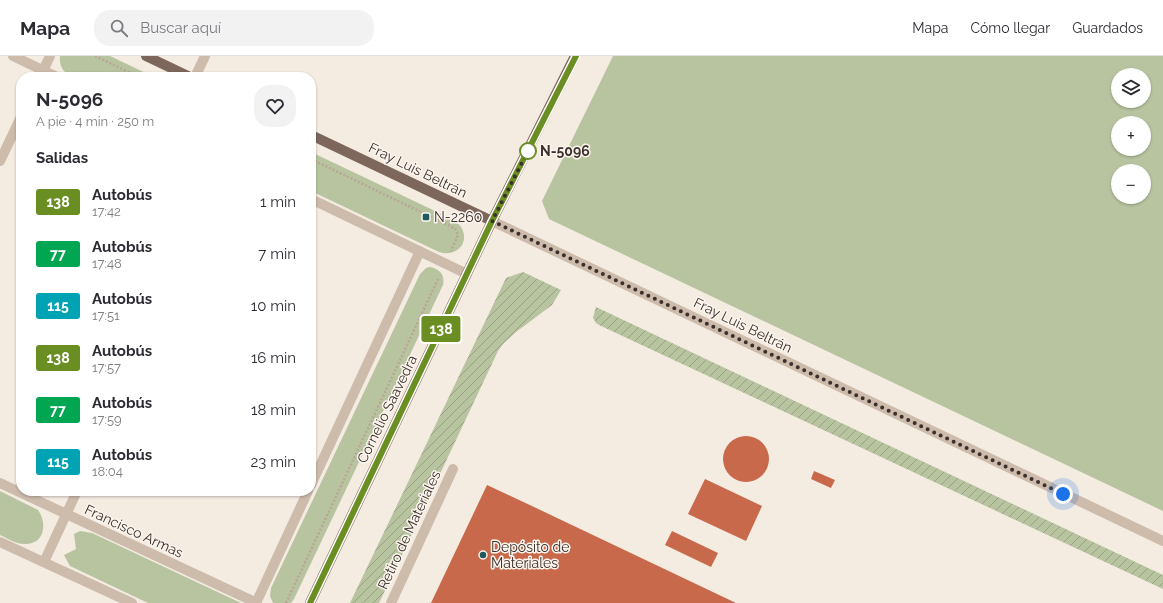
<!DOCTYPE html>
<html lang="es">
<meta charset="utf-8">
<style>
body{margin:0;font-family:Raleway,sans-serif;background:#f2f2f3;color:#2b2b33;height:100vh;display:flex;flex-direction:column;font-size:15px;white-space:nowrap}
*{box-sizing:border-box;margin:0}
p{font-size:13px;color:#7c7c81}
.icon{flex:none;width:22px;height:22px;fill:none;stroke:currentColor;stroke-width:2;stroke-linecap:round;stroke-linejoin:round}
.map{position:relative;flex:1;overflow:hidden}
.panel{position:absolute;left:16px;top:16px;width:300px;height:424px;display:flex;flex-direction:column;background:#fff;border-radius:16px;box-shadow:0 1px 3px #0004}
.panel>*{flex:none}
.badge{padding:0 8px;border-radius:3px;font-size:14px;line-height:26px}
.fabs{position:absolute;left:1111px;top:12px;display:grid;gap:8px}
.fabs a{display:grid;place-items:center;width:40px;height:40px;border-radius:50%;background:#fff;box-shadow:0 1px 3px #0004;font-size:20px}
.you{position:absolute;width:20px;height:20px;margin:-10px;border:3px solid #fff;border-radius:50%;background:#1a73e8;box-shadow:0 0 0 6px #1a73e833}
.map>.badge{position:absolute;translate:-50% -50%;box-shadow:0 0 0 2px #fff}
h2{padding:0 20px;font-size:15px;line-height:36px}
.round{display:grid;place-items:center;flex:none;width:42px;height:42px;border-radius:16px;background:#f2f2f3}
.headline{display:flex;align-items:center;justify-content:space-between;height:68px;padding:0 20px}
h1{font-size:19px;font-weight:700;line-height:30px}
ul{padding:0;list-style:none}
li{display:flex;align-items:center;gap:12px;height:52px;padding:0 20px}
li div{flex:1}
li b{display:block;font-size:15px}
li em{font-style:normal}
li .badge{min-width:44px;font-weight:700;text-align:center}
header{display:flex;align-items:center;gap:24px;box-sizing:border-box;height:56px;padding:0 20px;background:#fff;border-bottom:1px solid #e1e1e2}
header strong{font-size:19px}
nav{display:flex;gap:22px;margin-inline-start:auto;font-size:14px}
.search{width:280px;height:36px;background:#f2f2f3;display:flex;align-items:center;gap:10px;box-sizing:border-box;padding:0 14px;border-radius:16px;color:#7c7c81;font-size:15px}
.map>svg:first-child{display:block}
</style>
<header>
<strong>Mapa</strong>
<div class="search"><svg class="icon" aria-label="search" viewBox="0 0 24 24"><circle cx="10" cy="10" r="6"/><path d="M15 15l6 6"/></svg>Buscar aquí</div>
<nav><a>Mapa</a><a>Cómo llegar</a><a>Guardados</a></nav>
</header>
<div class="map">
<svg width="1163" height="547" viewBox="0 0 1163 547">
<defs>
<pattern id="garden-furrows" width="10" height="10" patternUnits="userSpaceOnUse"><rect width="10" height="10" fill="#b8c4a0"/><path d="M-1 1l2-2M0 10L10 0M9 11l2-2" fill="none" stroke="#97a083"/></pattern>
</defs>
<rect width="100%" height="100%" fill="#f4ebe1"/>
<path fill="#b8c4a0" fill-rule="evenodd" d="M 60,0 L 110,0 L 154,21 L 72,21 C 63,16 59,10 60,0 Z
M 613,0 L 1163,0 L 1163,455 L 549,163 L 542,145 ZM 1118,19 L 1144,19 L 1144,45 L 1118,45 ZM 1118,67 L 1144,67 L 1144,93 L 1118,93 ZM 1118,115 L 1144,115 L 1144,141 L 1118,141 Z
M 311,96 L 454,164 C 474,178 462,203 439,196 L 311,135 Z
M 430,211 C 440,213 445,219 443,229 L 294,543 L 291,547 L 273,547 L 270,540 L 271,532 L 420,218 L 426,212 Z
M 0,435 L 38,454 C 48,468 44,489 24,488 C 16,488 7,482 0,479 Z
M 80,475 L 92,477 L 241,547 L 148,547 L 70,510 L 64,499 L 76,493 L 74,478 Z"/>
<path fill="url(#garden-furrows)" d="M 523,216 L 561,234 L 552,249 L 516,276 L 503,288 L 498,295 L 379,547 L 350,547 L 506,222 Z
M 596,251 L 1163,519 L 1163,533 L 599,269 L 596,267 L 593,262 Z"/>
<path fill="#c8694b" d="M723 403a23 23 0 1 1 46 0a23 23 0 1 1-46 0Z
M 814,415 L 835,424 L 831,432 L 811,423 Z
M 705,423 L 762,450 L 746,485 L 688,458 Z
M 487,429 L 534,451 L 736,547 L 431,547 Z
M 672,475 L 718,497 L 711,511 L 665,489 Z"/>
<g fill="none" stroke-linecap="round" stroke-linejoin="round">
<path stroke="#b9a596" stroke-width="2.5" stroke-dasharray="2 2" stroke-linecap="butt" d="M 95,0 L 139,21
M 311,103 L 452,171 L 455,172 L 458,179 L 451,195
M 286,547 L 439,221"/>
<path stroke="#cdbbac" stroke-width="10" d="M 13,0 L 57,21
M 40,21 L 50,0
M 195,21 L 205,0
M 0,105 L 21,61
M 311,143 L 467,218
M 492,165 L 1163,485
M 0,427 L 257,547
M 311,429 L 420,195
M 0,486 L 132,547
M 44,506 L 77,435
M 256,547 L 308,435
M 391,547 L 453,413"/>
<path stroke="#7d675c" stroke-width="10" d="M 146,0 L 190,21
M 311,79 L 492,165
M 310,547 L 492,165 L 575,0"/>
</g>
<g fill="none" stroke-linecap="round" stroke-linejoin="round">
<defs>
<path id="line" d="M 310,547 L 492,165 L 576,0"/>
</defs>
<use href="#line" stroke="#fff" stroke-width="9"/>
<use href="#line" stroke="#6b8e23" stroke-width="6"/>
<path stroke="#3b302b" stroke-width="4" stroke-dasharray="0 7.2" d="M 528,95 L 492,165 L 1063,438"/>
</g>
<circle fill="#fff" stroke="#6b8e23" stroke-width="2" cx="528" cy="95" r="8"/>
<g fill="#1f5a5e" stroke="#fbf5ee" stroke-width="1.5">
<rect x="422" y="157" width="8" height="8" rx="2"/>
<circle cx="483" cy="499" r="4"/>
</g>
<g text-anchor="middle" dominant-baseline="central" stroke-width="3" stroke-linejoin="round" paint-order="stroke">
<g font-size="14" font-weight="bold" fill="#3b302b" stroke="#fbf5ee" text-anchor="start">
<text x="540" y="95">N-5096</text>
</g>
<g font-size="14" fill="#3b302b" stroke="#fbf5ee">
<text transform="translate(418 114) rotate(26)">Fray Luis Beltrán</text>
<text transform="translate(743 269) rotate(26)">Fray Luis Beltrán</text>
<text transform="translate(387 353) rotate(-64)">Cornelio Saavedra</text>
<text transform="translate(409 474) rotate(-65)">Retiro de Materiales</text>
<text transform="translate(134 475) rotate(25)">Francisco Armas</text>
</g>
<g font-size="14" fill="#3b302b" stroke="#fbf5ee" text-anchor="start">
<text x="434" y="161">N-2260</text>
<text x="491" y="491">Depósito de<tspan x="491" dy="16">Materiales</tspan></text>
</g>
</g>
</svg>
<div class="fabs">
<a><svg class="icon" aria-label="layers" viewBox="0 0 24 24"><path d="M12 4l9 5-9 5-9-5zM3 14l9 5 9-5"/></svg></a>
<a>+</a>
<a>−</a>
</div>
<div class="you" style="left:1063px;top:438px"></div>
<b class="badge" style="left:441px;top:273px;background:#6b8e23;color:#fff">138</b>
<section class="panel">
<div class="headline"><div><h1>N-5096</h1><p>A pie · 4 min · 250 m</p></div><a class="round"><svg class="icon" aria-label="heart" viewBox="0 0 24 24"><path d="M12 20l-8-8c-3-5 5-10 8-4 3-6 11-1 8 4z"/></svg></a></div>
<h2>Salidas</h2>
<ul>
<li><span class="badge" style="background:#6b8e23;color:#fff">138</span><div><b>Autobús</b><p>17:42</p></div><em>1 min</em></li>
<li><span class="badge" style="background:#00a651;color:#fff">77</span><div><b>Autobús</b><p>17:48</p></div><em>7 min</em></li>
<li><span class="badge" style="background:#00a3b4;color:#fff">115</span><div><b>Autobús</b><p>17:51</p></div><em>10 min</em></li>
<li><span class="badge" style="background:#6b8e23;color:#fff">138</span><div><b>Autobús</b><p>17:57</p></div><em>16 min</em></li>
<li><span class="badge" style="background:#00a651;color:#fff">77</span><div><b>Autobús</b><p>17:59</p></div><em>18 min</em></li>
<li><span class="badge" style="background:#00a3b4;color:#fff">115</span><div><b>Autobús</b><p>18:04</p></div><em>23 min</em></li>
</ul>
</section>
</div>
